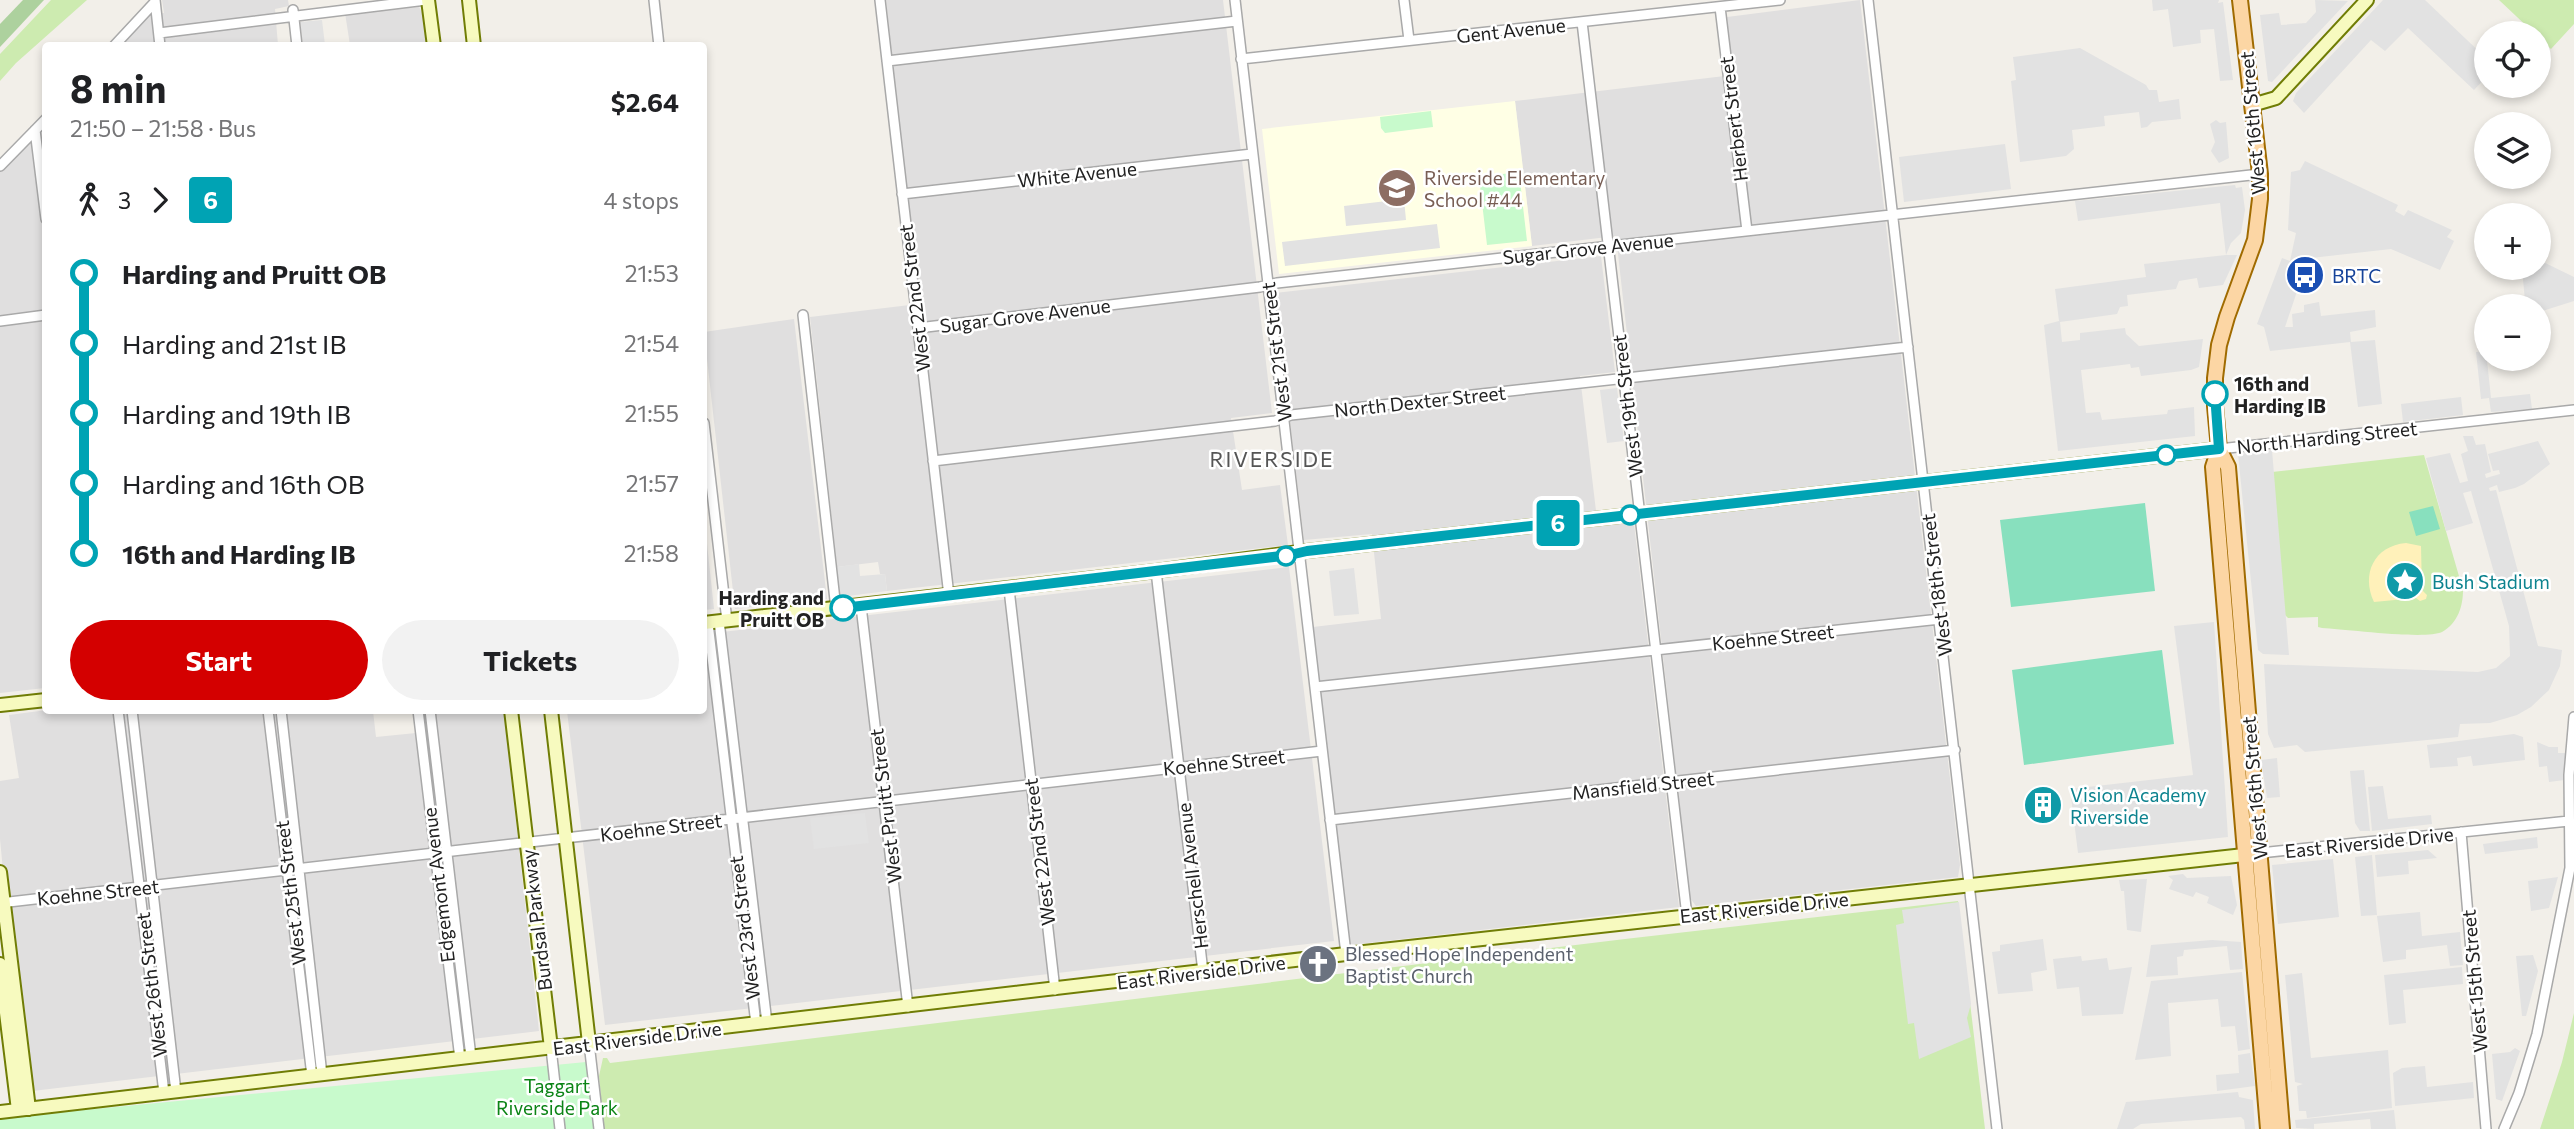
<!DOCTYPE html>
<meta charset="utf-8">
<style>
body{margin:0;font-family:Commissioner,sans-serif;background:#f2f2f2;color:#202124;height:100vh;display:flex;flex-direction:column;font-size:26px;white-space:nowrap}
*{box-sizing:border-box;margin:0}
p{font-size:23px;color:#757577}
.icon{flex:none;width:38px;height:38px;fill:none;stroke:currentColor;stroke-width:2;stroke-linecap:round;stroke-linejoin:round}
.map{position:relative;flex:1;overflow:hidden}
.side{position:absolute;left:42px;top:42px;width:665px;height:672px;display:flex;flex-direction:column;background:#fff;border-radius:7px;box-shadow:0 4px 10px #0003}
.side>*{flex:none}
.badge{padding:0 14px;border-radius:5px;font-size:24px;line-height:46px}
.tools{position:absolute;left:2474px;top:21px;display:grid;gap:14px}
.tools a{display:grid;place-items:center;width:77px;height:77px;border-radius:50%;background:#fff;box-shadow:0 4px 10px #0003;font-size:35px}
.map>.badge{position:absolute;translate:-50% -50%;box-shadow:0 0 0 4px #fff}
.legs{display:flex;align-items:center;gap:10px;height:77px;padding:0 28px;font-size:23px}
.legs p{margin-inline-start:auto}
.headline{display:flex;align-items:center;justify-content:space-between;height:119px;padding:0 28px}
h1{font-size:38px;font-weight:700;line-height:52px}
.action{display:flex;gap:14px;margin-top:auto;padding:14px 28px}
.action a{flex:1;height:80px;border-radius:42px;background:#d40000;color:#fff;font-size:28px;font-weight:700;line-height:80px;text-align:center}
.action a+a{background:#f2f2f2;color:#202124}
ul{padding:0 28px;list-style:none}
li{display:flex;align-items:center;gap:24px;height:70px;font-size:26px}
li i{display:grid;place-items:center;width:10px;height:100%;margin:0 9px;background:currentColor}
li i::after{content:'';width:18px;height:18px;margin:-9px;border:5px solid;border-radius:50%;background:#fff}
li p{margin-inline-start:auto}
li:first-child i{background:linear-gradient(#0000 50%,currentColor 0)}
li:last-child i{background:linear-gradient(currentColor 50%,#0000 0)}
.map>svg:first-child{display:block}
</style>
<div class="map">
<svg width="2574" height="1129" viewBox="0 0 2574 1129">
<rect width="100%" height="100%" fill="#f2efe9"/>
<path fill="#e0dfdf" d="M 162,0 L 288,0 L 289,6 L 275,9 L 278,45 L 118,46 L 147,15 L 164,13 Z
M 886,0 L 1223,0 L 1272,413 L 1231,418 L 1242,490 L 1280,485 L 1288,545 L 887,591 L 885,574 L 880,574 L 878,562 L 837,567 L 810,317 L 918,304 Z
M 1860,0 L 1960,865 L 1958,877 L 1696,906 L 1690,898 L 1616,236 L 1532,246 L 1515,101 L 1733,75 L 1727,17 Z
M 419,7 L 423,14 L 426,45 L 350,45 L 345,13 Z
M 45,123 L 45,688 L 0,693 L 0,171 Z
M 1601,256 L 1615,372 L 1580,376 L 1596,511 L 1632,507 L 1679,907 L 1350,945 L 1313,627 L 1381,619 L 1372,534 L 1304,540 L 1275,293 Z
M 794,319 L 827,599 L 735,609 L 704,332 Z
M 704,516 L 714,609 L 704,610 Z
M 1289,567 L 1334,941 L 605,1025 L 567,711 L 704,710 L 704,634 Z
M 47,710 L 373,711 L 376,737 L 416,733 L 413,711 L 504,711 L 539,1031 L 24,1092 L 0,839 L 0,781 L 19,778 L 9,715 Z"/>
<path fill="#ffffe5" d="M 1515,101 L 1532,246 L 1279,274 L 1262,129 Z"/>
<path fill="#cdebb0" d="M 51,0 L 87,0 L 16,63 L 0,81 L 0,54 Z
M 2499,0 L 2574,0 L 2574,24 L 2551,49 L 2539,38 L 2539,33 L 2534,33 Z
M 2424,455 L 2463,590 C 2463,606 2458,623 2442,632 C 2425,640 2345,629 2322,628 L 2318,627 L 2318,617 L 2288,618 L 2284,614 L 2272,472 Z
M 1958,901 L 1985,1129 L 604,1129 L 599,1076 L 603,1058 L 607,1058 L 610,1063 L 1625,939 Z
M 2574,1013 L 2574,1129 L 2540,1129 L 2562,1062 Z"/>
<path fill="#add19e" d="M 23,0 L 44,0 L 0,47 L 0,24 Z"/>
<path fill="#fff1ba" d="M 2406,543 L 2421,546 L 2422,590 L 2427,595 L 2426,599 L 2420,601 L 2416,598 L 2374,602 C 2361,574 2374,546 2406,543 Z"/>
<path fill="#c8facc" d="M 1431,111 L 1433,127 L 1385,133 L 1381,128 L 1380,117 Z
M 1519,172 L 1527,241 L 1487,245 L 1479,177 Z
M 586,1062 L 595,1129 L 0,1129 L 0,1118 Z"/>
<path fill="#88e0be" d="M 2145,503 L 2155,591 L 2011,607 L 2000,520 Z
M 2433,506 L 2440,529 L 2416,536 L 2409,512 Z
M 2162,650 L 2174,744 L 2024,765 L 2012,670 Z"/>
<path fill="#e2e2e2" d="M 2152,0 L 2219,0 L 2218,3 L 2223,2 L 2233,80 L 2220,81 L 2214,29 L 2200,30 L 2201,43 L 2173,47 L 2168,9 L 2153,11 Z
M 2315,0 L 2348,1 L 2272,82 L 2268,81 L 2260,15 L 2279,13 L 2281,25 L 2306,23 L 2316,12 Z
M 2383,0 L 2425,0 L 2487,59 L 2487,76 L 2474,90 L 2408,28 L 2385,51 L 2371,40 L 2304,113 L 2293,101 L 2296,93 Z
M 322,20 L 325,45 L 303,45 L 300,22 Z
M 2080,48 L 2146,85 L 2149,90 L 2157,90 L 2159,102 L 2179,99 L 2181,119 L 2152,122 L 2147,127 L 2141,128 L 2139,112 L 2104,116 L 2105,126 L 2072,130 L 2074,149 L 2066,156 L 2020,162 L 2011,81 L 2016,80 L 2013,57 Z
M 2216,120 L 2220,123 L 2226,122 L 2229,158 L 2219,163 L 2211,151 L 2215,142 L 2210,124 Z
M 2005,144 L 2011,189 L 1904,202 L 1899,157 Z
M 2305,161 L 2398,205 L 2395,211 L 2404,216 L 2408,210 L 2452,230 L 2447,237 L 2454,241 L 2440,270 L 2391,249 L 2311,258 L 2306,265 L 2285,327 L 2293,327 L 2292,314 L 2304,312 L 2304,305 L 2319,302 L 2321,316 L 2375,310 L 2376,327 L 2350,332 L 2351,342 L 2375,340 L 2382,404 L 2358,407 L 2350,342 L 2270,351 L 2264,327 L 2257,324 L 2282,258 L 2290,261 L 2296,233 L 2288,230 L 2291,172 L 2300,170 Z
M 2235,185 L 2236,188 L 2242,187 L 2245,210 L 2241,233 L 2231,243 L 2226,255 L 2237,255 L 2223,285 L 2199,288 L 2197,278 L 2179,281 L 2176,289 L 2127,295 L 2128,306 L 2120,307 L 2117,314 L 2060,322 L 2062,342 L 2080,340 L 2080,333 L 2125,328 L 2126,334 L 2139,346 L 2203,339 L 2199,367 L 2191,370 L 2141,376 L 2139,367 L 2131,368 L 2130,364 L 2081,370 L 2086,413 L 2100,412 L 2102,420 L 2167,414 L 2168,410 L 2194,407 L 2195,436 L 2058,451 L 2044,325 L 2059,321 L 2055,289 L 2146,277 L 2144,264 L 2226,255 L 2220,203 L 2078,221 L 2075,201 Z
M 1404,199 L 1406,220 L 1346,226 L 1344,206 Z
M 1437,224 L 1440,248 L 1285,266 L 1282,242 Z
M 2539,260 L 2574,277 L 2574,301 L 2539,312 L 2539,306 L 2507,306 L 2507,304 L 2525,301 L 2522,268 L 2539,268 Z
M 2486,351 L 2491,398 L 2530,394 L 2532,409 L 2491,412 L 2489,398 L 2481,399 L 2476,352 Z
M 1617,388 L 1624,441 L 1607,443 L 1600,390 Z
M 2461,397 L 2463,415 L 2403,422 L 2401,404 Z
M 2463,436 L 2473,436 L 2476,445 L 2485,444 L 2491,472 L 2485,474 L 2486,478 L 2500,474 L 2499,470 L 2493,471 L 2488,454 L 2538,441 L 2550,464 L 2524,484 L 2515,488 L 2499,492 L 2497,485 L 2489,488 L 2490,491 L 2496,490 L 2538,646 L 2562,650 L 2560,666 L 2549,690 L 2531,707 L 2517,715 L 2490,723 L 2460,724 L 2458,737 L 2305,752 L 2297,745 L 2274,748 L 2268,734 L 2264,664 L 2478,672 L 2496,668 L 2510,656 L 2509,626 L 2471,491 L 2463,493 L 2473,523 L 2446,531 L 2426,458 L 2450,453 L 2460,483 L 2468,481 L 2461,454 L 2468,451 Z
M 2272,450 L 2286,619 L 2289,655 L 2263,654 L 2258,650 L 2238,454 Z
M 859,564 L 860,576 L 885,574 L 887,591 L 840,597 L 837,567 Z
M 1354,568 L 1359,614 L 1334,616 L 1329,571 Z
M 2214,622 L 2228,837 L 2078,853 L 2070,789 L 2193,775 L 2174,626 Z
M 2514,734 L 2523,737 L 2525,760 L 2473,766 L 2471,756 L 2457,758 L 2458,766 L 2430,768 L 2427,745 Z
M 2537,742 L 2549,747 L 2558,747 L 2558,753 L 2566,753 L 2564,780 L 2549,782 L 2547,766 L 2539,767 Z
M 2277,758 L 2280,797 L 2267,798 L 2261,760 Z
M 2364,770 L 2370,831 L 2360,831 L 2355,823 L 2350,771 Z
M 2383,786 L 2388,819 L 2431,815 L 2432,824 L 2372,831 L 2368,787 Z
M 865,813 L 869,843 L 814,849 L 810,818 Z
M 2537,837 L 2538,848 L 2485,854 L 2483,844 Z
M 2428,850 L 2437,858 L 2408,861 L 2409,874 L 2377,877 L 2375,855 Z
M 2372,855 L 2377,915 L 2361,916 L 2355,857 Z
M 2333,859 L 2339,917 L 2278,924 L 2272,865 Z
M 2183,874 L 2187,878 L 2231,876 L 2237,905 L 2233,915 L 2207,903 L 2209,897 L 2196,892 L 2193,897 L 2169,889 L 2173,880 L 2168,876 Z
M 2558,877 L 2549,908 L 2531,911 L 2528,881 Z
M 2147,879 L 2141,932 L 2127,930 L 2124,891 L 2121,891 L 2119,880 Z
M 1959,902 L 1971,1004 L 1967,1018 L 1971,1037 L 1919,1059 L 1914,1023 L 1908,1024 L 1896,925 L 1904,923 L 1902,910 Z
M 2420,912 L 2422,936 L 2460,932 L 2463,965 L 2450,966 L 2447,945 L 2406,950 L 2406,959 L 2383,962 L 2377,916 Z
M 2043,939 L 2047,970 L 2031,973 L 2033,991 L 1998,994 L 1992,952 L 2000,951 L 2000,945 Z
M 2212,940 L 2241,942 L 2243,969 L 2230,970 L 2227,946 L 2184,950 L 2183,956 L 2177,957 L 2178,975 L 2146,977 L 2151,945 Z
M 2533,955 L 2538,971 L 2526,1016 L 2522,1016 L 2516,956 Z
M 2081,956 L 2082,961 L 2107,958 L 2109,970 L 2132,967 L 2123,1014 L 2082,1016 L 2079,987 L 2057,989 L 2053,959 Z
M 2462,967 L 2463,984 L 2403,990 L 2406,1023 L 2389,1025 L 2384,975 Z
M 2242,972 L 2250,1049 L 2238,1051 L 2235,1026 L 2221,1027 L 2218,999 L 2168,1003 L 2171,1056 L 2135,1060 L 2151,981 Z
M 2302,973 L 2311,1058 L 2388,1050 L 2392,1108 L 2307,1118 L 2306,1111 L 2299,1111 L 2297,1086 L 2303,1084 L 2295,1082 L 2285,975 Z
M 2515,1048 L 2520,1051 L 2502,1101 L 2496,1099 L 2492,1054 L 2510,1052 Z
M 2250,1053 L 2255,1086 L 2217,1091 L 2216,1075 L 2239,1073 L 2238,1055 Z
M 2425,1066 L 2427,1087 L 2473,1082 L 2474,1098 L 2395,1106 L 2393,1073 L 2402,1068 Z
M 2238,1092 L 2239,1097 L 2253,1100 L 2255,1129 L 2245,1129 L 2244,1120 L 2241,1117 L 2141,1124 L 2133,1129 L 2117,1129 L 2126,1102 Z
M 2394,1110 L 2396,1129 L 2371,1129 L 2370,1119 L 2314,1124 L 2314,1129 L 2296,1128 L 2295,1120 Z"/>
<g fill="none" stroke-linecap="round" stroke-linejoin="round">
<defs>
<path id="street" d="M 155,0 L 160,46
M 654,0 L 659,46
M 880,0 L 949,596
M 1235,0 L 1346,954
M 1404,0 L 1409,40
M 1868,0 L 1997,1129
M 1720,7 L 1747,231
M 293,10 L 297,46
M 1582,22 L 1687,916
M 159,33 L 426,0
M 114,46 L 155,2
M 1241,59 L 1780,0
M 887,61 L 1237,21
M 35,130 L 46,219
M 0,166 L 46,119
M 902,194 L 1252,154
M 803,315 L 836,609
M 0,321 L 46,315
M 918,328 L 1260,287 L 1277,283 L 2260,174
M 704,423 L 727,621
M 2219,449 L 2574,410
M 933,461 L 1275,421 L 1291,415 L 1908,347
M 1156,571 L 1203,972
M 1009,589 L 1055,990
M 861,606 L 908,1007
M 719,621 L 767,1023
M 708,623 L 756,1024
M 1315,687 L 1940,619
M 118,710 L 164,1093
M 132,710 L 176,1092
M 268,710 L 312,1076
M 281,710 L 322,1075
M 418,710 L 460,1059
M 430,710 L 471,1057
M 1330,820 L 1955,750
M 2461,832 L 2486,1129
M 2260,853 L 2569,821
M 0,903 L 1322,751
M 589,1043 L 599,1129
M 551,1048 L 560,1129
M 2504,1129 L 2519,1093 L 2537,1034 L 2570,868 L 2569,775 L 2574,717"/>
<path id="secondary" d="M 428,0 L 434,46
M 469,0 L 474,46
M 2252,105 L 2276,98 L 2367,0
M 704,623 L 1156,571 L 1307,551 L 2219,449
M 0,705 L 46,700
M 511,710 L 551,1048
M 551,710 L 589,1043
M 0,872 L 29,1109
M 0,964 L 18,1110
M 0,1112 L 1346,954 L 2253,854"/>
<path id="primary" d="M 2240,0 L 2260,174 L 2260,199 L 2255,240 L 2227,317 L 2219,345 L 2215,378 L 2215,406 L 2219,449 L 2228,467 L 2282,1129
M 2219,449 L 2213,467 L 2268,1129"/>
</defs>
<use href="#street" stroke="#a9a9a9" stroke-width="12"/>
<use href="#secondary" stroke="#707d05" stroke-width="16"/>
<use href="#primary" stroke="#a06b00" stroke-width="18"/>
<use href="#street" stroke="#fff" stroke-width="9"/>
<use href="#secondary" stroke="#f7fabf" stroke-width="12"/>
<use href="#primary" stroke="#fcd6a4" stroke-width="14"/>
</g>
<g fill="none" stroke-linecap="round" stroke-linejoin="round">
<defs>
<path id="line-1" d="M 843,608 L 1290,555 L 1307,551 L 2219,449 L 2215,394"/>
</defs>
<use href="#line-1" stroke="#fff" stroke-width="16"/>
<use href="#line-1" stroke="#00a3b4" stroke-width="10"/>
</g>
<defs>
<symbol id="school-disc" viewBox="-11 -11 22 22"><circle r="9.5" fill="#8d6e63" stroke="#fff"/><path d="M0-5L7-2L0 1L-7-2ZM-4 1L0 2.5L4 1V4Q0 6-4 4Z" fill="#fff"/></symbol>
<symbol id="bus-disc" viewBox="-11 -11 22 22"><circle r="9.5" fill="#1a4fb4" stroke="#fff"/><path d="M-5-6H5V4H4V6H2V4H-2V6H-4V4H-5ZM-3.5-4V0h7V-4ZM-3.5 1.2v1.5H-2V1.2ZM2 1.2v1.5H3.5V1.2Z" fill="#fff"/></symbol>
<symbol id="sight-disc" viewBox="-11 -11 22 22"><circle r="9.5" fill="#0f9aa8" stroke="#fff"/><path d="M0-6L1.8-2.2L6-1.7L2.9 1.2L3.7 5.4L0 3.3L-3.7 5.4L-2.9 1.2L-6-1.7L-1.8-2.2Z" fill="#fff"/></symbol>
<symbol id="building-disc" viewBox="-11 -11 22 22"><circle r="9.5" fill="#0f9aa8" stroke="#fff"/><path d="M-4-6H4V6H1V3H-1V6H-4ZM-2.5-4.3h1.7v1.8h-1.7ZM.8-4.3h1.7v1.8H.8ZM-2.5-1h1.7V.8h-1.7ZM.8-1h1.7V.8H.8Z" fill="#fff"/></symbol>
<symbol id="church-disc" viewBox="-11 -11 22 22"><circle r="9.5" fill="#6b7280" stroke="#fff"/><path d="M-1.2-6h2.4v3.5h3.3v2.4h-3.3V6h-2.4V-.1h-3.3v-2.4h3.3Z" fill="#fff"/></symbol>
</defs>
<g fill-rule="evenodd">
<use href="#school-disc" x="1375" y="166" width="44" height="44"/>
<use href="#bus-disc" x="2283" y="253" width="44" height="44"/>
<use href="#sight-disc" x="2383" y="559" width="44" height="44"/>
<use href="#building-disc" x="2021" y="783" width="44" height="44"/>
<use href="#church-disc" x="1296" y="942" width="44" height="44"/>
</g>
<g fill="#fff" stroke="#00a3b4" stroke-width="3.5">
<circle cx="2215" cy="394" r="12"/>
<circle cx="2166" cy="455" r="9"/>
<circle cx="1630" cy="515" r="9"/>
<circle cx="1286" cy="556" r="9"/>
<circle cx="843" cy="608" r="12"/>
</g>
<g text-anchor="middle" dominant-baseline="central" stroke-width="5" stroke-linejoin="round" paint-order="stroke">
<g font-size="19" fill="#222" stroke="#fff">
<text transform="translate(1511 30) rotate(-6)">Gent Avenue</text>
<text transform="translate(1733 119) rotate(-97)">Herbert Street</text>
<text transform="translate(2252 123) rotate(-95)">West 16th Street</text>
<text transform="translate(1077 174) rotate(-6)">White Avenue</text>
<text transform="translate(1588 248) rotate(-6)">Sugar Grove Avenue</text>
<text transform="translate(914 298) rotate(-97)">West 22nd Street</text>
<text transform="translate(1025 315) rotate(-7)">Sugar Grove Avenue</text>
<text transform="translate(1276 352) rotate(-97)">West 21st Street</text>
<text transform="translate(1420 401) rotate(-6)">North Dexter Street</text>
<text transform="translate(1627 406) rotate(-97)">West 19th Street</text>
<text transform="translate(2327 437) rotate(-6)">North Harding Street</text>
<text transform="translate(1936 585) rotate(-97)">West 18th Street</text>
<text transform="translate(1773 637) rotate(-6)">Koehne Street</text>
<text transform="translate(1224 762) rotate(-6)">Koehne Street</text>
<text transform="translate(1643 785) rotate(-6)">Mansfield Street</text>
<text transform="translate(2254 788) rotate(-95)">West 16th Street</text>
<text transform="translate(885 806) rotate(-97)">West Pruitt Street</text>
<text transform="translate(661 827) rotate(-7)">Koehne Street</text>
<text transform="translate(2369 842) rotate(-6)">East Riverside Drive</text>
<text transform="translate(1039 852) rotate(-97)">West 22nd Street</text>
<text transform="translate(1192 876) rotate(-97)">Herschell Avenue</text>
<text transform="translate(438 885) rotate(-97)">Edgemont Avenue</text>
<text transform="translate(98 892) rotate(-6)">Koehne Street</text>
<text transform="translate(290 893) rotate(-97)">West 25th Street</text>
<text transform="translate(1764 907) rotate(-6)">East Riverside Drive</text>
<text transform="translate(536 920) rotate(-97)">Burdsal Parkway</text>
<text transform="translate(744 928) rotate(-97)">West 23rd Street</text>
<text transform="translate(1201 972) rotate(-7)">East Riverside Drive</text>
<text transform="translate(2474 981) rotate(-95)">West 15th Street</text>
<text transform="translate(151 985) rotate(-97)">West 26th Street</text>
<text transform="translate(637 1038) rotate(-7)">East Riverside Drive</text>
</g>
<g font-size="19" fill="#785e54" stroke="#fff" text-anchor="start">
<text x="1424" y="177">Riverside Elementary<tspan x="1424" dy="22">School #44</tspan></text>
</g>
<g font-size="19" fill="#164399" stroke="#fff" text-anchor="start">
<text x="2332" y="275">BRTC</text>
</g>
<g font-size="19" font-weight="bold" fill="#222" stroke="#fff" text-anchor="start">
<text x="2234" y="383">16th and<tspan x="2234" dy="22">Harding IB</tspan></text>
<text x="824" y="597" text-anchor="end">Harding and<tspan x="824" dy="22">Pruitt OB</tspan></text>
</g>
<g font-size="19" fill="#0d838f" stroke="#fff" text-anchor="start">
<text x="2432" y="581">Bush Stadium</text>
<text x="2070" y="794">Vision Academy<tspan x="2070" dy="22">Riverside</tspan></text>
</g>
<g font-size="19" fill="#5b616d" stroke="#fff" text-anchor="start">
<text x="1345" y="953">Blessed Hope Independent<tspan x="1345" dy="22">Baptist Church</tspan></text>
</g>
<g font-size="19" fill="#0c8416" stroke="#fff">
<text x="557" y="1085">Taggart<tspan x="557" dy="22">Riverside Park</tspan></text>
</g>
<g font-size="21" letter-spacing="2" fill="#555" stroke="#fff">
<text x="1272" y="458">RIVERSIDE</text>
</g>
</g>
</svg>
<div class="tools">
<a><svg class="icon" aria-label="locate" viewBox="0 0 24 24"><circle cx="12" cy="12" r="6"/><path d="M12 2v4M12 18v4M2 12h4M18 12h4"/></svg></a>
<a><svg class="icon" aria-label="layers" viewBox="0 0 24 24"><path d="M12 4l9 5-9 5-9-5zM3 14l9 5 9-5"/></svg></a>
<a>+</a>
<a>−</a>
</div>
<b class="badge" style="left:1558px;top:523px;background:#00a3b4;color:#fff">6</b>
<section class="side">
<div class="headline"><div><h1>8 min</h1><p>21:50 – 21:58 · Bus</p></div><b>$2.64</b></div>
<div class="legs"><svg class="icon" aria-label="walk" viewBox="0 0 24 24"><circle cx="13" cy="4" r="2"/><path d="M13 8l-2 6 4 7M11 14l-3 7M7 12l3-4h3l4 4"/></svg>3<svg class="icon" aria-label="forward" viewBox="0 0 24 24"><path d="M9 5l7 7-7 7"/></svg><b class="badge" style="background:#00a3b4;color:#fff">6</b><p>4 stops</p></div>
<ul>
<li><i style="color:#00a3b4"></i><b>Harding and Pruitt OB</b><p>21:53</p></li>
<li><i style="color:#00a3b4"></i><span>Harding and 21st IB</span><p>21:54</p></li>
<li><i style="color:#00a3b4"></i><span>Harding and 19th IB</span><p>21:55</p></li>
<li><i style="color:#00a3b4"></i><span>Harding and 16th OB</span><p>21:57</p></li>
<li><i style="color:#00a3b4"></i><b>16th and Harding IB</b><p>21:58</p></li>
</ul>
<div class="action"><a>Start</a><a>Tickets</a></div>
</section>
</div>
